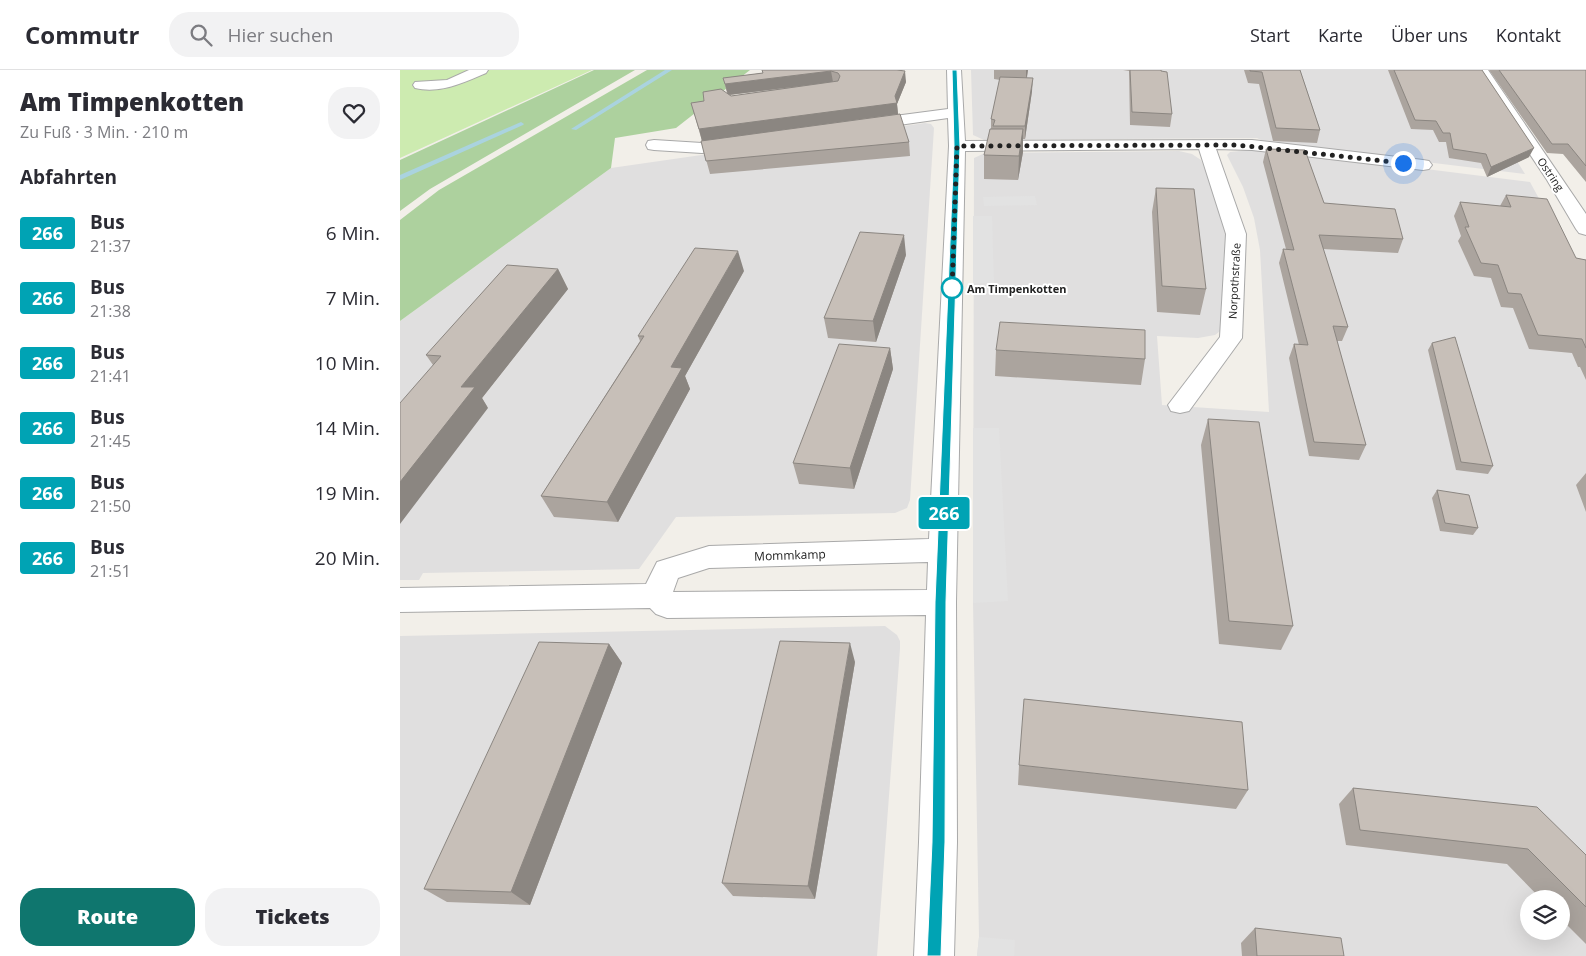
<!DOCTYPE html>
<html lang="de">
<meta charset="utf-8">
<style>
body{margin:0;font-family:"Open Sans",sans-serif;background:#f2f2f3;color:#2b2b33;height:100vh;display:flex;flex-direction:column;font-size:19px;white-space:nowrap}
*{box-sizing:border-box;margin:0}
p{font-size:16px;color:#7c7c81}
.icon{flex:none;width:28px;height:28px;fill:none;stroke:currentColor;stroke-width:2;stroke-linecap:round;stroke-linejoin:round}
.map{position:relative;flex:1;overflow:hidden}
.side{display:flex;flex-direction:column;background:#fff;width:400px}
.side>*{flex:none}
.badge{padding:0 10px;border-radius:4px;font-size:18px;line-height:32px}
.buttons{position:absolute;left:1120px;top:820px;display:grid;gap:10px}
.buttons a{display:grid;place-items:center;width:50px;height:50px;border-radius:50%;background:#fff;box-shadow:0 5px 20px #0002;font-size:25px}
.you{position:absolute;width:25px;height:25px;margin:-12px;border:4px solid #fff;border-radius:50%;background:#1a73e8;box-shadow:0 0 0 8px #1a73e833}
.map>.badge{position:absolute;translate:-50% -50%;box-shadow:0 0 0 2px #fff}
h2{padding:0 20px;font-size:19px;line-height:45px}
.round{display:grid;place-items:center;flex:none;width:52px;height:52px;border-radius:20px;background:#f2f2f3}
.headline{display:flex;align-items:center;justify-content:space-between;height:85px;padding:0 20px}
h1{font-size:24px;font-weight:800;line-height:38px}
.button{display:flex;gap:10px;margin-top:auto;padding:10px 20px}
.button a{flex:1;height:58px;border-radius:20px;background:#0f766e;color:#fff;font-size:20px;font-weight:800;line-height:58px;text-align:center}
.button a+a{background:#f2f2f3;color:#2b2b33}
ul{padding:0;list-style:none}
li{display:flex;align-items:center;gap:15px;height:65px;padding:0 20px}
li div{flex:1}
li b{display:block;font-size:19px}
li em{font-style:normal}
li .badge{min-width:55px;font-weight:700;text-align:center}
header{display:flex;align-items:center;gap:30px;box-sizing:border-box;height:70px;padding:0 25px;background:#fff;border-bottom:1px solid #e1e1e2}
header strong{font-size:24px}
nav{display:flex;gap:28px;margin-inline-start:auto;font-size:18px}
.search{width:350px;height:45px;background:#f2f2f3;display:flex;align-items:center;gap:12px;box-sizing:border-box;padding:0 18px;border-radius:20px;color:#7c7c81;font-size:19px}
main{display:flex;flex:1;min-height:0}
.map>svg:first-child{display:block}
</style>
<header>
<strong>Commutr</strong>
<div class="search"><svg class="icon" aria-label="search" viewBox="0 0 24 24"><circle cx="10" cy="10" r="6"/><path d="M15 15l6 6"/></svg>Hier suchen</div>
<nav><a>Start</a><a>Karte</a><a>Über uns</a><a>Kontakt</a></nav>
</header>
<main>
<section class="side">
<div class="headline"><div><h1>Am Timpenkotten</h1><p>Zu Fuß · 3 Min. · 210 m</p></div><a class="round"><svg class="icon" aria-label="heart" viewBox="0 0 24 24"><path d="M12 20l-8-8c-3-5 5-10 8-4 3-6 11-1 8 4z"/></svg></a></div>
<h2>Abfahrten</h2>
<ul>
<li><span class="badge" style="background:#00a3b4;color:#fff">266</span><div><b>Bus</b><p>21:37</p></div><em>6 Min.</em></li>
<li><span class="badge" style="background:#00a3b4;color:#fff">266</span><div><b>Bus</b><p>21:38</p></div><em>7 Min.</em></li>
<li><span class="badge" style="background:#00a3b4;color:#fff">266</span><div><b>Bus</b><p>21:41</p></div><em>10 Min.</em></li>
<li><span class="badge" style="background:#00a3b4;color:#fff">266</span><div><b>Bus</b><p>21:45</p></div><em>14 Min.</em></li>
<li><span class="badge" style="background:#00a3b4;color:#fff">266</span><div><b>Bus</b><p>21:50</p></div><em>19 Min.</em></li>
<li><span class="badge" style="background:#00a3b4;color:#fff">266</span><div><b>Bus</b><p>21:51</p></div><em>20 Min.</em></li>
</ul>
<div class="button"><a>Route</a><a>Tickets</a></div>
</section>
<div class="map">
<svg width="1186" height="886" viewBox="0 0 1186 886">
<rect width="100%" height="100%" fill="#f2efe9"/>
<path fill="#e0dfdf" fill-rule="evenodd" d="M 571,0 L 1060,0 L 1125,104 L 867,73 L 857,68 L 584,70 L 573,65 Z
M 525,53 L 531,54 L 534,58 L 510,430 L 507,438 L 495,443 L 276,447 L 239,499 L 23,503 L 19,510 L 0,510 L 0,251 L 211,98 Z
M 850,80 L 882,81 L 1130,112 L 1186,215 L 1186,886 L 577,886 L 579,867 L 573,533 L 574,88 L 585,83 L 779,81 L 792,84 L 801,90 L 816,126 L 825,164 L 824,258 L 815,265 L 798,268 L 757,266 L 762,335 L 869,342 L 860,180 L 854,148 L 843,117 L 827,85 L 830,82 ZM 1129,829 L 1161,829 L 1161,861 L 1129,861 Z
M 485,556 L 497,565 L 500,571 L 500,579 L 477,886 L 0,886 L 0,566 Z"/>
<path fill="#cdebb0" d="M 0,0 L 192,0 L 0,88 Z"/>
<path fill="#add19e" d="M 194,0 L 235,0 L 30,119 L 0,141 L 0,90 Z
M 247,0 L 350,0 L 276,58 L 215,68 L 211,98 L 0,251 L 0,150 L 39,120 Z"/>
<path fill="#e2e2e2" d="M 635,126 L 637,135 L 584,136 L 583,127 Z
M 573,146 L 592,146 L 594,213 L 573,213 Z
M 573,358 L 599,358 L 608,531 L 573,533 Z
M 579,867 L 615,870 L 614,886 L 577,886 Z"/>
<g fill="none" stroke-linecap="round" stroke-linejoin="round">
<path fill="#aad3df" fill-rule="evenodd" d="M 265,0 L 272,0 L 176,60 L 171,59 Z
M 121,52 L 124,54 L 123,55 L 0,110 L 0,105 Z"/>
<defs>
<path id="minor" d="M 69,0 L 88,0 L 86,3 C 63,13 40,24 15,18 L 13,15 L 15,12 L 47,10 Z
M 547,0 L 561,0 L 565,71 L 852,70 L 1023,90 L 1029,91 L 1032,95 L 1029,99 L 1023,100 L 852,80 L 816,79 L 846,164 L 842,268 L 789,341 L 780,343 L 771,341 L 768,335 L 820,267 L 826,164 L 799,79 L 565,81 L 556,532 L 557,772 L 554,886 L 514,886 L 519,772 L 526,545 L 267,548 L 256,544 L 250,538 L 0,542 L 0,518 L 246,514 L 257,492 L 309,476 L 529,469 L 549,76 L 548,48 L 464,60 L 458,58 L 456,55 L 458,52 L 464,50 L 548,39 ZM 528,492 L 527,520 L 273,522 L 278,508 L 309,498 Z
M 1074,0 L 1088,0 L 1186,144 L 1186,165 L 1179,163 L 1176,159 L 1147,110 Z
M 340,68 L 346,69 L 348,73 L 346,77 L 302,83 L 254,80 L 248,79 L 246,75 L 248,71 L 254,70 L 302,73 Z"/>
</defs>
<use href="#minor" stroke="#a9a9a9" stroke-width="2"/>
<use href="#minor" fill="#fff" fill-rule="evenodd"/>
</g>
<path fill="#aba49e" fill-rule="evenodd" d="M 362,0 L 502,0 L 506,12 L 497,34 L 498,44 L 509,72 L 510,86 L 310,104 L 301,71 L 302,71 L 291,33 L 304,31 L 327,23 L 323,8 L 363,3 ZM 393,17 L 331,26 L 330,25 Z
M 594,0 L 628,0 L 627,8 L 632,21 L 625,69 L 623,69 L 623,82 L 618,110 L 584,109 L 584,85 L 591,59 L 591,49 L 600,10 L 594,9 Z
M 723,0 L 761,0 L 772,44 L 770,57 L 730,55 L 729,1 Z
M 844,0 L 900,0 L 920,60 L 917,73 L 873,71 L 859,14 L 848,13 Z
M 988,0 L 1082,0 L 1129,87 L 1087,107 L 1081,93 L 1049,88 L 1046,72 L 1039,72 L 1033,60 L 1011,59 Z
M 1089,0 L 1186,0 L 1186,112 L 1163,84 L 1147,83 Z
M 866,79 L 924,133 L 1003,169 L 998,183 L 923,179 L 948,257 L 942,271 L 937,271 L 966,375 L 959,390 L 909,386 L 889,288 L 894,274 L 899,275 L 879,193 L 883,179 L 886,179 L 863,92 Z
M 756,118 L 806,219 L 800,245 L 757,242 L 752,142 Z
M 1106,125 L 1176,188 L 1186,190 L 1186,310 L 1180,297 L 1178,297 L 1172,283 L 1129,279 L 1113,238 L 1101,237 L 1091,208 L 1074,206 L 1058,171 L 1061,166 L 1054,146 L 1060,132 L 1100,136 Z
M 506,185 L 476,272 L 428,268 L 424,248 Z
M 158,199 L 168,219 L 82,328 L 88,338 L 33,295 L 26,285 Z
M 344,201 L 285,306 L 290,319 L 218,452 L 154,447 L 141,426 L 240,271 L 238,266 Z
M 1032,273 L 1093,396 L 1088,404 L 1056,400 L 1028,280 Z
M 490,278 L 493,299 L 454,419 L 399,414 L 393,393 Z
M 596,280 L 745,289 L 741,315 L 595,306 Z
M 808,349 L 893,556 L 881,580 L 819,574 L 801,375 Z
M 1186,403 L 1186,442 L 1176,415 Z
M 1037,420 L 1078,458 L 1073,465 L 1040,461 L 1032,428 Z
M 209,574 L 222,593 L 130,835 L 47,832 L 24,819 Z
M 455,592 L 415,829 L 333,826 L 322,813 Z
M 619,695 L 848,720 L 836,739 L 618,715 Z
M 953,718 L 1186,785 L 1186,874 L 1161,849 L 1161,829 L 1141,829 L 1107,794 L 946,775 L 939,734 Z
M 855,858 L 944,886 L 842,886 L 841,873 Z"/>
<path fill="#8b8681" d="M 626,0 L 628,0 L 626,11 Z
M 431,1 L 433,12 L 328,25 L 325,14 Z
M 505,1 L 506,12 L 497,34 L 498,44 L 302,71 L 299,59 L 495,26 Z
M 633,8 L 632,21 L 625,69 L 625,56 Z
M 623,59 L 623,82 L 618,110 L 619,86 Z
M 1134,78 L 1129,87 L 1087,107 L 1091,97 Z
M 504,165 L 506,185 L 476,272 L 473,251 Z
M 338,181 L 344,201 L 285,306 L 290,319 L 218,452 L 207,432 L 271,297 Z
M 158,199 L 168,219 L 82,328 L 88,338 L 0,454 L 0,412 L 61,317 Z
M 490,278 L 493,299 L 454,419 L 450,398 Z
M 450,573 L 455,592 L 415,829 L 408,816 Z
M 209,574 L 222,593 L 130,835 L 111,822 Z"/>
<path fill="#c7bfb8" stroke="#8b8681" d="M 362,0 L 497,0 L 505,1 L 495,26 L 497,33 L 299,59 L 291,33 L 304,31 L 303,22 L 321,19 L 331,26 L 438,11 L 440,6 L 438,3 L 431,1 L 325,14 L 323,8 L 363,3 Z
M 730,0 L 761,0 L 761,1 L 767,2 L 772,44 L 732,42 Z
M 850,0 L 900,0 L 920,60 L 876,58 L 862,2 L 850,1 Z
M 994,0 L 1082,0 L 1134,78 L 1091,97 L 1086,84 L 1053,79 L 1050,63 L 1043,63 L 1036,51 L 1015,50 Z
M 1099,0 L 1186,0 L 1186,96 L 1168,74 L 1152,74 Z
M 600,7 L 633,8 L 625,56 L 593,56 L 595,50 L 591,49 Z
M 500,44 L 509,72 L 306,91 L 301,71 Z
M 590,59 L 623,59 L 619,86 L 584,85 Z
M 866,79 L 905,80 L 924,133 L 995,139 L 1003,169 L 919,165 L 948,257 L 933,256 L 966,375 L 914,372 L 894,274 L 908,275 L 883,179 L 894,180 Z
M 756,118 L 794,119 L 806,219 L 762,216 Z
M 1106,125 L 1147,129 L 1176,188 L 1186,190 L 1186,278 L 1182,269 L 1138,265 L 1121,224 L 1108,223 L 1098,195 L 1081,193 L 1065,157 L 1069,157 L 1060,132 L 1111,137 Z
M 460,162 L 504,165 L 473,251 L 424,248 Z
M 295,178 L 338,181 L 271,297 L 282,298 L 207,432 L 141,426 L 244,266 L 238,266 Z
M 107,195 L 158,199 L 61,317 L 75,317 L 0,412 L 0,333 L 41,286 L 26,285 Z
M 600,252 L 745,260 L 745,289 L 596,280 Z
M 1055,267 L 1093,396 L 1061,392 L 1032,273 Z
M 439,274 L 490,278 L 450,398 L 393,393 Z
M 808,349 L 859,352 L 893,556 L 829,551 Z
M 1037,420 L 1069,425 L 1078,458 L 1045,453 Z
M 380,571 L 450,573 L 408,816 L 322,813 Z
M 139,572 L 209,574 L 111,822 L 24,819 Z
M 624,629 L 842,652 L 848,720 L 619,695 Z
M 953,718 L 1137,737 L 1186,785 L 1186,837 L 1128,779 L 960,760 Z
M 855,858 L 941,868 L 944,886 L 857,886 Z"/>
<path fill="#00a3b4" stroke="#fff" d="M 552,0 L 557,0 L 560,76 L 546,532 L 545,772 L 541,886 L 527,886 L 532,772 L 535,532 L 554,76 Z"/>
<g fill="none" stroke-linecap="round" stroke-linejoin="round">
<path stroke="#222" stroke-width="5" stroke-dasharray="0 9" d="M 552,218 L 552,220 L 557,76 L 837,75 L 1003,93"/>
</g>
<circle fill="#fff" stroke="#00a3b4" stroke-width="2.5" cx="552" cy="218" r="10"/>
<g text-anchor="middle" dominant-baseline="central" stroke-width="4" stroke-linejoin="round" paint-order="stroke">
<g font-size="11" fill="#222" stroke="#fff">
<text transform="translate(1151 104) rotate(56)">Ostring</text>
<text transform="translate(834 211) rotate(-87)">Norpothstraße</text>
</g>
<g font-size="11" font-weight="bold" fill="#222" stroke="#fff" text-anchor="start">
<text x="567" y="218">Am Timpenkotten</text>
</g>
<g font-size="12" fill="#222" stroke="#fff">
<text transform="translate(390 485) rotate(-2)">Mommkamp</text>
</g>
</g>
</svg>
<div class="buttons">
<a><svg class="icon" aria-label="layers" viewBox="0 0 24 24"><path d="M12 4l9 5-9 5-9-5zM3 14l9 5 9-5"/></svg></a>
</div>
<div class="you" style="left:1003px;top:93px"></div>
<b class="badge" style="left:544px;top:443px;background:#00a3b4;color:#fff">266</b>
</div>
</main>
